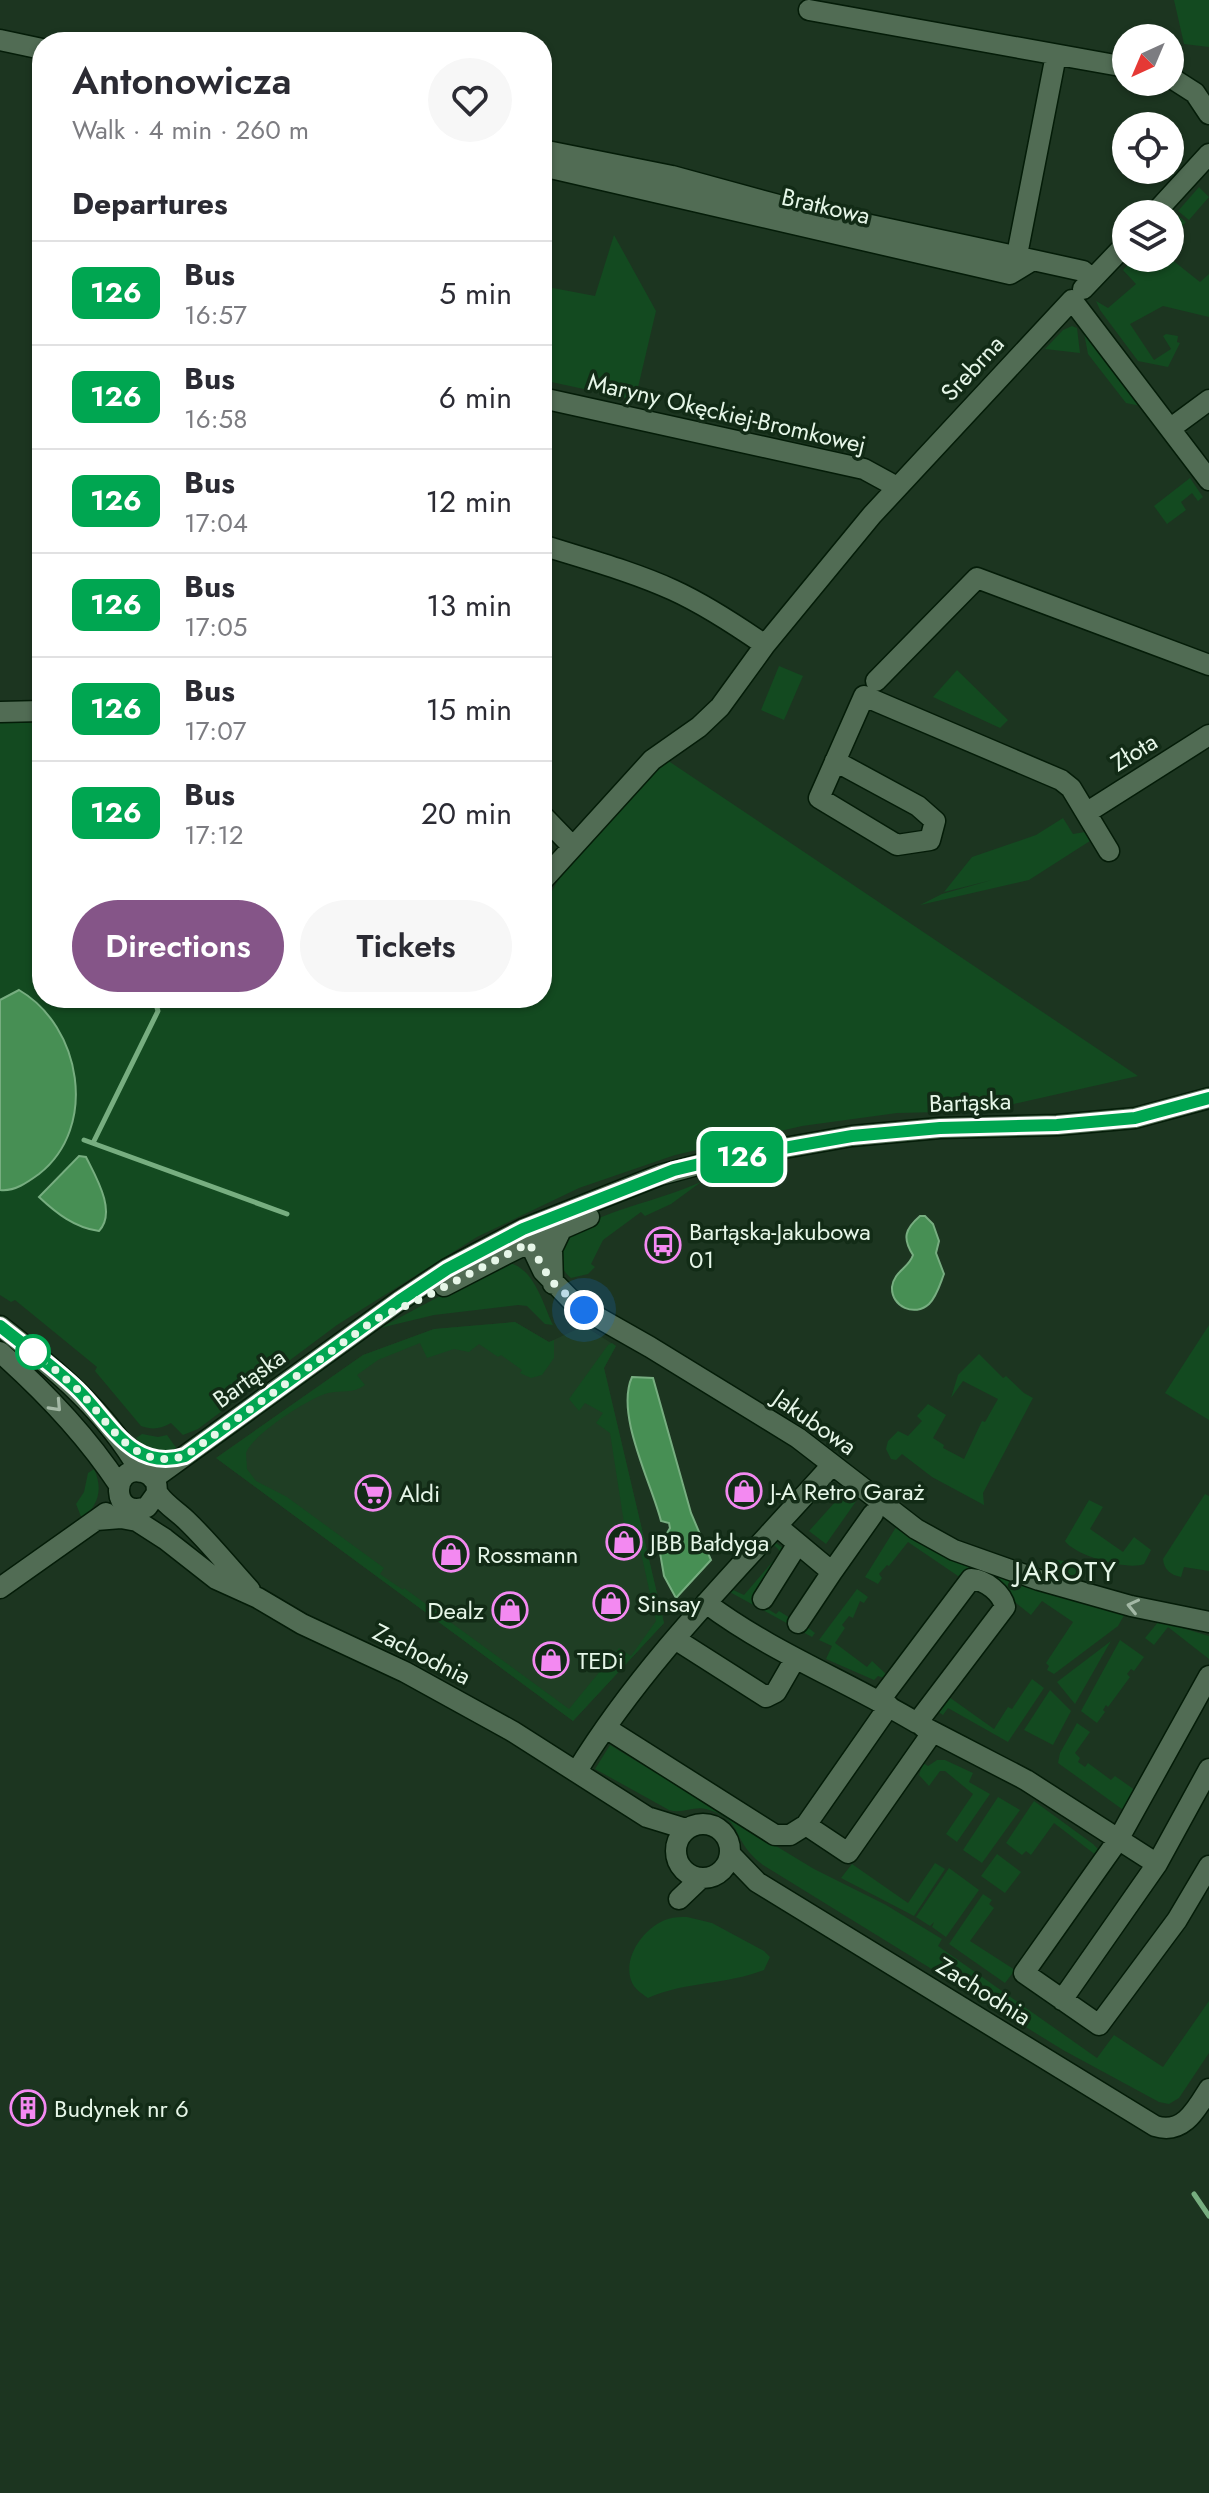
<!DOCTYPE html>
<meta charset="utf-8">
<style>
body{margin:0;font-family:Jost,sans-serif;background:#f7f7f7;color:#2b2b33;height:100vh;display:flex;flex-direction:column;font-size:30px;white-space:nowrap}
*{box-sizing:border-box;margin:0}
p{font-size:26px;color:#7c7c81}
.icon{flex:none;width:44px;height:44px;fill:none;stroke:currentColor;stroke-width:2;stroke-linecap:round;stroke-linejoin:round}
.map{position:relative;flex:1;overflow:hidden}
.panel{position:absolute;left:32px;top:32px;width:520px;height:976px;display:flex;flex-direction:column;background:#fff;border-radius:32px;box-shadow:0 2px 6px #0004}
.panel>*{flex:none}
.badge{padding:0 16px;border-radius:12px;font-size:28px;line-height:52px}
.needle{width:52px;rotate:224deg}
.controls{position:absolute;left:1112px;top:24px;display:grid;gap:16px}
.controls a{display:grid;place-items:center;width:72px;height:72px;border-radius:50%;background:#fff;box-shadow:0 2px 6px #0004;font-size:40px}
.you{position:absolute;width:40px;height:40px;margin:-20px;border:6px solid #fff;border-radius:50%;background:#1a73e8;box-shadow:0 0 0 12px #1a73e833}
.map>.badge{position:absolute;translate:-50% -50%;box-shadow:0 0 0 4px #fff}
h2{padding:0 40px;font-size:30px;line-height:72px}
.round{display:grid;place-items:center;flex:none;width:84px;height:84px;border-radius:42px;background:#f7f7f7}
.summary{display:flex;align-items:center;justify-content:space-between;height:136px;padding:0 40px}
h1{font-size:38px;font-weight:600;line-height:60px}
.primary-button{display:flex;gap:16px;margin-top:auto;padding:16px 40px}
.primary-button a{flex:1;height:92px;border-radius:48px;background:#855588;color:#fff;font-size:32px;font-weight:600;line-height:92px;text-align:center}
.primary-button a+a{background:#f7f7f7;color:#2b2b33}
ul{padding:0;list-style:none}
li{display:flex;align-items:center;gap:24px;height:104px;padding:0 40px;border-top:2px solid #e1e1e2}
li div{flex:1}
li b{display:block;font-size:30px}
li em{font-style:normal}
li .badge{min-width:88px;font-weight:700;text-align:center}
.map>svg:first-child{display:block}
</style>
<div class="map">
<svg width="1209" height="2493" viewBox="0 0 1209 2493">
<rect width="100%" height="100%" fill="#1c3520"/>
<path fill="#1f3e24" d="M 515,1322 L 549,1342 L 584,1326 L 616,1346 L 604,1368 L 664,1623 L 573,1721 L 216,1458 L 363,1355 L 434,1329 Z"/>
<path fill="#134a20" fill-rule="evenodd" d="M 1174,0 L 1209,0 L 1209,47 L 1184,44 Z
M 1199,187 L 1209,197 L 1189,220 L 1178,211 Z
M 1176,214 L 1186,222 L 1173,237 L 1183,246 L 1171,259 L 1200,282 L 1209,274 L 1209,317 L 1163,306 L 1130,324 L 1154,360 L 1171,349 L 1163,336 L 1166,334 L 1178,336 L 1177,342 L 1180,343 L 1168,367 L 1138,361 L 1100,310 L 1096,301 L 1108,308 L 1136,284 L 1123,270 L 1134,258 L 1170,258 L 1170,220 Z
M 614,235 L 656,311 L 635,400 L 542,380 L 542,286 L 595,296 Z
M 1072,326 L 1077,328 L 1080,353 L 1045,349 L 1063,330 Z
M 1083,328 L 1141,406 L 1126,403 L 1088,354 Z
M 1190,478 L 1203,497 L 1198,501 L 1192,493 L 1181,502 L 1186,510 L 1167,524 L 1154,506 Z
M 779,666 L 803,676 L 784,720 L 761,710 Z
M 957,670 L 1008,720 L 1000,728 L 933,697 Z
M 0,722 L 42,723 L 42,998 L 542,998 L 542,909 L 575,850 L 660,761 L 667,760 L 1138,1076 L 983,1111 L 897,1113 L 802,1126 L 675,1155 L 579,1188 L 477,1237 L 337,1325 L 198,1429 L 183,1435 L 171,1423 C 161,1429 152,1430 141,1426 L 95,1371 L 97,1367 L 15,1300 L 11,1302 L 0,1295 L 0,1190 C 25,1193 54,1165 65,1144 C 69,1137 71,1128 74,1120 L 0,1000 ZM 79,1156 L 86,1157 L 103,1196 L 87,1230 L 53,1210 L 46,1188 Z
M 1063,818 L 1073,834 L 1085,832 L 1093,839 L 1029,880 L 920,905 L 942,894 L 992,880 L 944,892 L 972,857 L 1036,835 Z
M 701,1182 L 671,1204 L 645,1216 L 641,1212 L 603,1240 L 591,1264 L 595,1267 L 588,1274 L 571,1278 C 557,1267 560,1254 560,1238 C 602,1210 656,1202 701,1182 Z
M 509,1263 C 534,1268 543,1304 553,1325 L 545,1324 L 527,1306 L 518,1305 L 434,1315 L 380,1328 L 440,1296 Z
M 515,1322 L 549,1342 L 554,1340 L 554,1358 L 542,1375 L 531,1378 L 520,1373 L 522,1370 L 501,1355 L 498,1357 L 479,1344 L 469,1352 L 454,1349 L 427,1358 L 420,1343 L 378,1360 L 357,1375 L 365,1385 C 353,1394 341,1390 328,1393 C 309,1398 252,1435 246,1453 L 247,1469 L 256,1481 L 287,1497 L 384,1568 L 380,1574 L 403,1590 L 404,1588 L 569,1709 L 619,1648 L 631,1656 L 656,1621 L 636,1530 L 624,1523 L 610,1433 L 596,1423 L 603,1413 L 585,1403 L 579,1411 L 569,1399 L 608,1345 L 612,1343 L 616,1346 L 604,1368 L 664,1623 L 573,1721 L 216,1458 L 363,1355 L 434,1329 Z
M 1209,1325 L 1209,1420 L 1165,1393 Z
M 979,1354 L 1003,1378 L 1006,1376 L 1024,1393 L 1033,1398 L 983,1493 L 984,1505 L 932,1477 L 902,1454 L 896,1460 L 891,1459 L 886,1449 L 888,1441 L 898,1431 L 908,1436 L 922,1421 L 917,1416 L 928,1404 L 946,1415 L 933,1438 L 944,1445 L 943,1448 L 964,1459 L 982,1421 L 985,1422 L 998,1399 L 963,1381 L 951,1398 L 958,1375 Z
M 142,1434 L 158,1437 L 167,1435 L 177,1449 C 160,1457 148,1452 136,1438 Z
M 94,1469 C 103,1488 99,1505 82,1519 L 76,1504 L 84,1492 L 88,1473 Z
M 845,1491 L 857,1500 L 826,1544 L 809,1531 Z
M 1205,1494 L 1209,1496 L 1209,1571 L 1184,1567 L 1181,1577 C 1171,1575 1164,1570 1163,1559 Z
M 1089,1500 L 1103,1507 L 1090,1529 L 1123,1552 L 1134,1537 L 1151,1550 L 1144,1564 C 1128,1571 1074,1555 1065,1541 Z
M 885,1512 L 1126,1612 L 1118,1626 L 1054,1674 L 1047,1670 L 1049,1666 L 1046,1663 L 1073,1622 L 1042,1601 L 1031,1615 L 1000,1590 L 966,1573 L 958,1576 L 908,1542 L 889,1566 L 887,1565 L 879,1574 L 882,1578 L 878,1584 L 865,1577 L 898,1524 Z
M 775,1542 L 786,1551 L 751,1599 L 776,1614 L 779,1611 L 790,1618 L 789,1621 L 806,1626 L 815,1633 L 812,1637 L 728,1591 L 731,1589 L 744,1595 L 781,1552 L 773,1544 Z
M 1050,1560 C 1060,1559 1077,1563 1084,1570 L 1081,1581 L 1043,1568 Z
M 857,1589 L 868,1597 L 864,1603 L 860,1601 L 853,1618 L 849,1616 L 842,1625 L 845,1628 L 835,1643 L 867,1667 L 872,1661 L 886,1674 L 884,1678 L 878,1676 L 874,1680 L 826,1659 L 832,1646 L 819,1640 Z
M 1159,1621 L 1209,1636 L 1209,1659 L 1168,1627 L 1154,1645 L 1145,1638 Z
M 1120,1640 L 1144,1657 L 1134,1671 L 1131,1669 L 1127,1674 L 1130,1677 L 1108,1707 L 1106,1705 L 1103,1710 L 1105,1712 L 1097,1723 L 1081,1711 Z
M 1111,1641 L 1108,1646 L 1075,1704 L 1057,1682 Z
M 1032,1679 L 1044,1688 L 1008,1742 L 948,1708 L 943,1715 L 934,1709 L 949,1697 L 994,1729 L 1008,1707 L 1012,1709 Z
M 1050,1690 L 1071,1711 L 1053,1745 L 1024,1730 Z
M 1077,1723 L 1090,1732 L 1075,1753 L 1080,1758 L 1078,1762 L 1085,1767 L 1088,1763 L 1111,1780 L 1115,1776 L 1139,1793 L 1126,1812 L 1058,1763 L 1060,1753 Z
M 610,1745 L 814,1869 L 886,1905 L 942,1939 L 938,1946 L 1097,2058 L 1114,2035 L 1163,2067 L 1209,2001 L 1209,2053 L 1179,2098 L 1169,2104 L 1159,2102 L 1063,2050 L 763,1865 C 758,1861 753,1857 749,1852 C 732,1831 739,1818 706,1809 C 693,1806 682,1814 669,1810 L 595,1769 Z
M 937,1760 L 945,1760 L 973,1773 L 969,1782 L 990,1794 L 957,1842 L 946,1834 L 973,1794 L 945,1771 L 940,1771 L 929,1786 L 919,1775 L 923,1763 L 928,1766 Z
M 998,1797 L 1020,1810 L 982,1863 L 963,1850 Z
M 1034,1801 L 1093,1844 L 1100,1851 L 1101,1859 L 1054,1823 L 1031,1855 L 1026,1851 L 1022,1855 L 1006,1843 Z
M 997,1854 L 1021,1872 L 1005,1893 L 981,1876 Z
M 935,1863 L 945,1869 L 914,1916 L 841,1878 L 852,1864 L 908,1903 Z
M 949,1868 L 979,1890 L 946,1937 L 932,1927 L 934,1922 L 930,1926 L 916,1917 Z
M 983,1894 L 992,1900 L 989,1904 L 994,1908 L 970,1941 L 1015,1970 L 1005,1983 L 949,1944 Z
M 687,1917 L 712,1923 L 764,1951 L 770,1957 L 764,1970 C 726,1985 686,1981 648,1998 C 641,1993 634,1989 631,1980 C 623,1956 645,1926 668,1919 C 674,1917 681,1917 687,1917 Z"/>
<path fill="#478f54" stroke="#77ae80" stroke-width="2" d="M 19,990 C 81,1026 99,1127 39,1174 C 28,1182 14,1192 0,1190 L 0,1000 Z
M 79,1156 L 86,1157 C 96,1177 117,1212 99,1231 C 75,1228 56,1213 39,1197 Z
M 920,1216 L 925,1216 L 933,1224 L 939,1241 L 936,1253 L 944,1274 C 940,1284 937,1296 929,1304 C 915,1317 891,1307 892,1287 C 894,1271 909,1268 913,1255 C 902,1238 905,1229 920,1216 Z
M 632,1377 L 653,1378 L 691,1513 L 711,1560 L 676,1598 L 664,1576 L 659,1547 L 670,1528 L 669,1523 L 661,1521 C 651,1482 615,1414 632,1377 Z"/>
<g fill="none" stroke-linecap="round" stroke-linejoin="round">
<path stroke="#77ae80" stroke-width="5" d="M 84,1140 L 287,1214
M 93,1143 L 158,1011 L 154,998
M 1194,2194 L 1209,2216"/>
<defs>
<path id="minor" d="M 809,10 L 1126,67
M 0,40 L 42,49
M 1170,77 L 1195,93 L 1209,114
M 542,150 L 672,176 L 782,206 L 1033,260
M 542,166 L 1010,274 L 1033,260 L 1083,271 L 1092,279
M 1154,214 L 1209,154
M 1017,255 L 1056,55
M 1083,289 L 1126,244
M 542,398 L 864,469 L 897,487
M 1171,428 L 1209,400
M 542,545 C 586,559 631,571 673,590 C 706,605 736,625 765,645
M 876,681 L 977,578 L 1209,665
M 0,712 L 42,711
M 835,761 L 918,806 L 935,821 L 930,840 L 897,845 L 819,798 L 864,696 L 1061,780 L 1071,788 L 1109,851
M 1086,813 L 1209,735
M 542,815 L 572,846
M 542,881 L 652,760 L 699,727 L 720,707 L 765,645 L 872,515 L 1072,300 L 1209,480
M 523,1229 L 543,1271 L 576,1305 L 650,1347 L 798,1438 L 916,1529 L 954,1550 L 1039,1580 L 1131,1606 L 1209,1622
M 553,1284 L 552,1249 L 562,1228
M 444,1286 L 516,1249 L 589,1217
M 0,1326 C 55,1369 105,1410 140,1471
M 0,1352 C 45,1392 86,1435 119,1485
M 153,1479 L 399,1301 L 447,1269 L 523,1229 L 660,1175 L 716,1160 L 852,1136 L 940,1128 L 1057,1125 L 1135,1118 L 1209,1098
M 157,1493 L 147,1507 C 110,1520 111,1464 142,1472 C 148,1473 154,1478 156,1483 C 158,1490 155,1490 159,1495 C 166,1505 178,1512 186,1520 C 209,1542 229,1567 250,1590
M 96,1520 L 121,1518 L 137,1521 L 165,1539 L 216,1579 L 258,1598 L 302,1624 L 405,1672 L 454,1699 L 512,1731 L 647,1817 L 686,1829
M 777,1526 L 832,1572 L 798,1623
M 832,1572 L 873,1514
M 0,1588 L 106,1513
M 763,1599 L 797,1545
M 706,1603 C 771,1652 847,1681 917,1723 L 1005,1607 C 1002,1593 986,1580 971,1579 L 880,1700
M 675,1639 L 766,1697 L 776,1692 L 795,1659
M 1209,1676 L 1118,1840 L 1024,1973 L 1099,2025 L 1177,1920 L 1209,1866
M 889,1706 L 806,1825 L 848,1853 L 932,1733
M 922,1726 L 1026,1780 L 1157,1864
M 606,1728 L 775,1835 L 790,1835 L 806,1825
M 577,1771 C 647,1657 744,1564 832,1465
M676 1851a27 27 0 1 1 54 0a27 27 0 1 1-54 0Z
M 730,1854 L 757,1882 L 1155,2126 C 1183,2135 1196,2110 1209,2089
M 679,1899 L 701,1878
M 1062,2000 L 1157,1864 L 1209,1769"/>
</defs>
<use href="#minor" stroke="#041c08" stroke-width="23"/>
<use href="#minor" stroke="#516c54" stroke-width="20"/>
</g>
<defs><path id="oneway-chevron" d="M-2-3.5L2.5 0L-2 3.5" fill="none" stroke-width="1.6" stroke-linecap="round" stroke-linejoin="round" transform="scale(2)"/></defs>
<g stroke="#a3b8a5">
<use href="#oneway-chevron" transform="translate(56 1406) rotate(47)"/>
<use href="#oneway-chevron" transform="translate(1133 1606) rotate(-167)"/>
</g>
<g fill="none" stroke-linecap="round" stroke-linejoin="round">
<defs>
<path id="line" d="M 0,1326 C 26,1347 53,1366 77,1389 C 110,1421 131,1472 185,1456 L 399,1301 L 447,1269 L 523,1229 L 674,1170 L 716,1160 L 852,1136 L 940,1128 L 1057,1125 L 1135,1118 L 1209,1098"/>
</defs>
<use href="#line" stroke="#fff" stroke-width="18"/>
<use href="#line" stroke="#00a651" stroke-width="12"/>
<path stroke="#e6f6e8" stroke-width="8" stroke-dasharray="0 14.4" d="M 33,1352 C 49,1365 66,1378 81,1393 C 111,1425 133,1471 185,1456 L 376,1319 L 423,1298 L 529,1243 L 551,1281 L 584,1310"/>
</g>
<defs>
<symbol id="bus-ring" viewBox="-11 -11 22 22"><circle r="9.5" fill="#122b16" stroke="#f389f1" stroke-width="1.5"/><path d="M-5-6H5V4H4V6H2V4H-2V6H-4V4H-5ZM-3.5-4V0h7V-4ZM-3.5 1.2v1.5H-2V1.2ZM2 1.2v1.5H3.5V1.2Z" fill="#f389f1"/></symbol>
<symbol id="shop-ring" viewBox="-11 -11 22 22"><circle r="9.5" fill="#122b16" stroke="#f389f1" stroke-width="1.5"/><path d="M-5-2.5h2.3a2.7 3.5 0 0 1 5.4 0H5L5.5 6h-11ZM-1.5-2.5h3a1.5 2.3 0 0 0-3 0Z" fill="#f389f1"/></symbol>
<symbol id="supermarket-ring" viewBox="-11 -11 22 22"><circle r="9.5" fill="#122b16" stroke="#f389f1" stroke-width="1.5"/><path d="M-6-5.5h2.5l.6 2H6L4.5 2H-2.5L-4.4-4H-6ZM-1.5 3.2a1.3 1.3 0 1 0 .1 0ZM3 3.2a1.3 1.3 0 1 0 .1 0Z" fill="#f389f1"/></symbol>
<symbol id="building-ring" viewBox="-11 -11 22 22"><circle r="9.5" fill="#122b16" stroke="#f389f1" stroke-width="1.5"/><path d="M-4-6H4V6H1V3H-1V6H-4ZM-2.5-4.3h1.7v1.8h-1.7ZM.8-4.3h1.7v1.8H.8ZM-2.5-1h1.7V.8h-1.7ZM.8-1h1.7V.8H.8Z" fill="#f389f1"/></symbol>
</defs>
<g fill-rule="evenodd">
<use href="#bus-ring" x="643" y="1225" width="40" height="40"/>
<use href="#shop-ring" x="724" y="1471" width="40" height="40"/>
<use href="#supermarket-ring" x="353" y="1473" width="40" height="40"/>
<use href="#shop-ring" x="604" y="1522" width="40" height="40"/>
<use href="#shop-ring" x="431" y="1534" width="40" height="40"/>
<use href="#shop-ring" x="591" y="1583" width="40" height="40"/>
<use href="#shop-ring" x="490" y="1590" width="40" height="40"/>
<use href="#shop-ring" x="531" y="1640" width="40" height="40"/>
<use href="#building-ring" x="8" y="2088" width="40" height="40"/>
</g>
<circle fill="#fff" stroke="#00a651" stroke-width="4" cx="33" cy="1352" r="16"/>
<g text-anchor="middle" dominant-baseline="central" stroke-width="7" stroke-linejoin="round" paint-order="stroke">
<g font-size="24" fill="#e6f6e8" stroke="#122b16">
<text transform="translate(826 206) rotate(13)">Bratkowa</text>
<text transform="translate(972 368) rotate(-47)">Srebrna</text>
<text transform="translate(727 413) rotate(13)">Maryny Okęckiej-Bromkowej</text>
<text transform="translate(1134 752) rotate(-32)">Złota</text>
<text transform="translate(970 1102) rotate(-2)">Bartąska</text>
<text transform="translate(249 1378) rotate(-36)">Bartąska</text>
<text transform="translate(815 1422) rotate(35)">Jakubowa</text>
<text transform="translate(422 1654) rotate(27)">Zachodnia</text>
<text transform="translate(984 1991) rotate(32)">Zachodnia</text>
</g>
<g font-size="24" fill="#e6f6e8" stroke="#122b16" text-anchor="start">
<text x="689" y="1231">Bartąska-Jakubowa<tspan x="689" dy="28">01</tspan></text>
<text x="770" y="1491">J-A Retro Garaż</text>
<text x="399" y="1493">Aldi</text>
<text x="650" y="1542">JBB Bałdyga</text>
<text x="477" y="1554">Rossmann</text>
<text x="637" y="1603">Sinsay</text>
<text x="484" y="1610" text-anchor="end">Dealz</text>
<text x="577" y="1660">TEDi</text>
<text x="54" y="2108">Budynek nr 6</text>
</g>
<g font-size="28" letter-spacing="2" fill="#e6f6e8" stroke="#122b16">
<text x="1066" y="1571">JAROTY</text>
</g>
</g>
</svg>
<div class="controls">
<a><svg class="needle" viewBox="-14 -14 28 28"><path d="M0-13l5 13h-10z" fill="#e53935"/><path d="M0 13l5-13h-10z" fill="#7c7c81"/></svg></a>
<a><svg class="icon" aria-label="locate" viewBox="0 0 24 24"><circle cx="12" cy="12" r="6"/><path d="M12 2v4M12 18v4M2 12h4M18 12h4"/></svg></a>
<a><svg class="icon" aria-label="layers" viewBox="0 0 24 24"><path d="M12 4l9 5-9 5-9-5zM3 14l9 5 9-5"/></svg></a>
</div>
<div class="you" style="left:584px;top:1310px"></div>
<b class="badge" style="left:742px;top:1157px;background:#00a651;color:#fff">126</b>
<section class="panel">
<div class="summary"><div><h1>Antonowicza</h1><p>Walk · 4 min · 260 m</p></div><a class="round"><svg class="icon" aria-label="heart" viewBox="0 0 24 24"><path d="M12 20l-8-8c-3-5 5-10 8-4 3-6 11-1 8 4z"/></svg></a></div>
<h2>Departures</h2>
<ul>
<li><span class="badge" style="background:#00a651;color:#fff">126</span><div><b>Bus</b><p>16:57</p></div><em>5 min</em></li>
<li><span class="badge" style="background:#00a651;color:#fff">126</span><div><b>Bus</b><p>16:58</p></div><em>6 min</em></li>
<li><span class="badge" style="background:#00a651;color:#fff">126</span><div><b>Bus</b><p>17:04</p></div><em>12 min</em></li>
<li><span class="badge" style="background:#00a651;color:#fff">126</span><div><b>Bus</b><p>17:05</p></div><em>13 min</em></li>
<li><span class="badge" style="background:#00a651;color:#fff">126</span><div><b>Bus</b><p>17:07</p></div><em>15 min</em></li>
<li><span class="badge" style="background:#00a651;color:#fff">126</span><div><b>Bus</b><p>17:12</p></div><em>20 min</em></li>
</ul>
<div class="primary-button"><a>Directions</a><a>Tickets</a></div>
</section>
</div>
